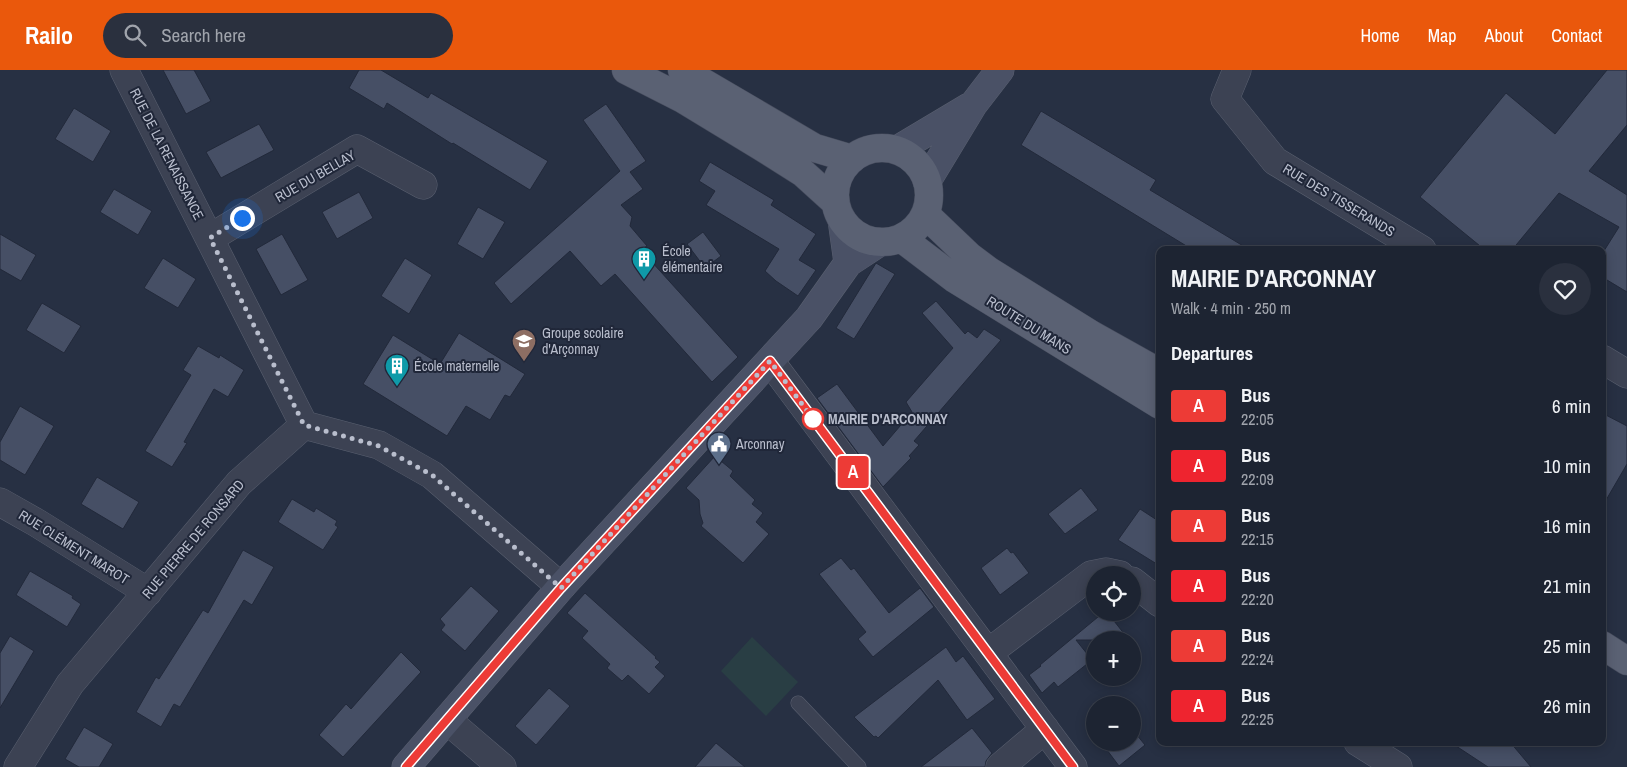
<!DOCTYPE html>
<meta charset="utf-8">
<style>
body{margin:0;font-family:"Archivo Narrow",sans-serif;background:#2a303e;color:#f1f3f6;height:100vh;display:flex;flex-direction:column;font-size:19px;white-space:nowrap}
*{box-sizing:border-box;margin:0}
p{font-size:16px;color:#a0a4ac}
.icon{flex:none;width:28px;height:28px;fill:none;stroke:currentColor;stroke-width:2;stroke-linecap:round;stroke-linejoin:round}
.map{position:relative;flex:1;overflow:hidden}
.panel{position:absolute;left:1156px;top:176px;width:450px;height:500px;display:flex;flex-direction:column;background:#1d2432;border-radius:10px;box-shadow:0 2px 12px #0003,0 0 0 1px #3b414d}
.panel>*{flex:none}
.badge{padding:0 10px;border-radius:4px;font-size:18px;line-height:32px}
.tools{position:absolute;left:1086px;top:496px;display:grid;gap:10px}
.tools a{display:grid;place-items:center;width:55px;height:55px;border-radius:50%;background:#1d2432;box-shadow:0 2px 12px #0003,0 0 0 1px #3b414d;font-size:25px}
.you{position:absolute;width:25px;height:25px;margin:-12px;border:4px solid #fff;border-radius:50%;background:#1a73e8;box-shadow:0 0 0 8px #1a73e833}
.map>.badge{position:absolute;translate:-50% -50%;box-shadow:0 0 0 2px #fff}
h2{padding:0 15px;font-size:19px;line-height:45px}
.round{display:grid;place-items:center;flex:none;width:52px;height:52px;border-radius:26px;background:#2a303e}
.headline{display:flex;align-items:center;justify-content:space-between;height:85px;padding:0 15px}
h1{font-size:24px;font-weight:800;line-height:38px}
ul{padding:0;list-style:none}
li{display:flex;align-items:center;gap:15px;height:60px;padding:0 15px}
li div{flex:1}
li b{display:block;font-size:19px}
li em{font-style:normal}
li .badge{min-width:55px;font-weight:700;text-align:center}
header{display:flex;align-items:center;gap:30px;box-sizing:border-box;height:70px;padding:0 25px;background:#ea580c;color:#fff}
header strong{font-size:24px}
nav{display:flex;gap:28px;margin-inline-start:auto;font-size:18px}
.search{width:350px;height:45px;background:#2a303e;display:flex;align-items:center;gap:12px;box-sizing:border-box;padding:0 18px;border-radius:28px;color:#a0a4ac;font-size:19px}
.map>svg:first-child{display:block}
</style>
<header>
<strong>Railo</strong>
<div class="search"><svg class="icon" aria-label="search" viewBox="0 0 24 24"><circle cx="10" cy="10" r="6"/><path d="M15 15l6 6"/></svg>Search here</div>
<nav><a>Home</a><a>Map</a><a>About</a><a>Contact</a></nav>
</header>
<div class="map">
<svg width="1627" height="697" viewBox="0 0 1627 697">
<rect width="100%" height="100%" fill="#273043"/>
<path fill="#293e44" d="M 752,567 L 798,612 L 766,646 L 721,601 Z"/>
<path fill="#464f65" stroke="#22293a" d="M 163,0 L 194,0 L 211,31 L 186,44 Z
M 359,0 L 381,0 L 428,28 L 431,23 L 548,91 L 530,120 L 453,73 L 452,74 L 387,33 L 384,39 L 349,18 Z
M 1607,0 L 1627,0 L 1627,55 L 1589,101 L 1627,125 L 1627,222 L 1602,207 L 1602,184 L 1619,157 L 1559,123 L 1512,180 L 1485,180 L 1420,127 L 1506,23 L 1555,64 Z
M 606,34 L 646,91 L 630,102 L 643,119 L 621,135 L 632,147 L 630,156 L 647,176 L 641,180 L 738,287 L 712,312 L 615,204 L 601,216 L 570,181 L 511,234 L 494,213 L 620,101 L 583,50 Z
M 74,38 L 111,61 L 93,92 L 55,69 Z
M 1041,41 L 1156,110 L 1150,120 L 1250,180 L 1193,180 L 1021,75 Z
M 259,54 L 274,80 L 221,108 L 206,82 Z
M 710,92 L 774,130 L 771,135 L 816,164 L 799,190 L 816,200 L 798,226 L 776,211 L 765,201 L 779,179 L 706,135 L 715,121 L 699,111 Z
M 114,119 L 152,141 L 138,165 L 100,142 Z
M 359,122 L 373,148 L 337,169 L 322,142 Z
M 478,137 L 505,152 L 483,189 L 457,174 Z
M 703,162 L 721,186 L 705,198 L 687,174 Z
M 0,164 L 36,185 L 21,211 L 0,199 Z
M 282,164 L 308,210 L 281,225 L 256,179 Z
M 163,188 L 196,209 L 178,238 L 144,218 Z
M 405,188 L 432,205 L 409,244 L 381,226 Z
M 876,193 L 895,204 L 854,269 L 836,258 Z
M 936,231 L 965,264 L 968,261 L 977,268 L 984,259 L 1001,270 L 914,371 L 919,375 L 909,386 L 911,388 L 883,417 L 817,328 L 837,314 L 883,376 L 912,342 L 906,332 L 953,278 L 922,243 Z
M 42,233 L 81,256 L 64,283 L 26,260 Z
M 459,263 L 525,304 L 510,327 L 505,325 L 490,350 L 466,336 L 447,366 L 363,314 L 393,265 L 440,294 Z
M 198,276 L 219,288 L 220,285 L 244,300 L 228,327 L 214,319 L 184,372 L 187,373 L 172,397 L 145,381 L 191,305 L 183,300 Z
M 20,336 L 54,356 L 25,405 L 0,390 L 0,372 Z
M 1602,343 L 1627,356 L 1627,394 L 1602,437 Z
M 715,386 L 733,401 L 730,406 L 755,430 L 752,434 L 763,443 L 756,452 L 769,464 L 743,493 L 701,456 L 703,453 L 700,444 L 699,430 L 686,418 Z
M 97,407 L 139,432 L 123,459 L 81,434 Z
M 1081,418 L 1098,440 L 1065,464 L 1048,444 Z
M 292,429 L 314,442 L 316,438 L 337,451 L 335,455 L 338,457 L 323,480 L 278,452 Z
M 1140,439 L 1160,452 L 1160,496 L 1118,470 Z
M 1007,478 L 1011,483 L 1013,482 L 1029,503 L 1000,525 L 981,498 Z
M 243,480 L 274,497 L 252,535 L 244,530 L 180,637 L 174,634 L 161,657 L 136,642 L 156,607 L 159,609 L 203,540 L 208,543 Z
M 841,488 L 851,500 L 854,498 L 889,543 L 920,518 L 934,537 L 873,587 L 858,569 L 866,562 L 819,504 Z
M 30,501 L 73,526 L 72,528 L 81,534 L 67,557 L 16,525 Z
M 471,516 L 499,541 L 465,581 L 441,560 L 445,555 L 440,549 Z
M 585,523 L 656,587 L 655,588 L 660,592 L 655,597 L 665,606 L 649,624 L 628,605 L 622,611 L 607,598 L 610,594 L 582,568 L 588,561 L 567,543 Z
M 1104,542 L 1107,542 L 1129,570 L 1076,570 L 1092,590 L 1058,617 L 1054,612 L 1042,623 L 1029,605 L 1041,596 L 1040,595 Z
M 10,566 L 34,581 L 0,638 L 0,583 Z
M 946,577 L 956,592 L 963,586 L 995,629 L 967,650 L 938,610 L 878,668 L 876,666 L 874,667 L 854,647 Z
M 401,582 L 421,602 L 343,687 L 319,665 L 346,634 L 351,639 Z
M 549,618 L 570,636 L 536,675 L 515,656 Z
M 84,657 L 113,674 L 99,697 L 79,697 L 65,689 Z
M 972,658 L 992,683 L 986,691 L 985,697 L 921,697 Z
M 1132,659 L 1145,675 L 1119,696 L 1101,672 L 1132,672 Z
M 1450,672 L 1510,672 L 1531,697 L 1488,697 Z
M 716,673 L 745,697 L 695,697 Z"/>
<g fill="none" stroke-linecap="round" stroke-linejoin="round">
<defs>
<path id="lane" d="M 798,633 L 859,697"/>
<path id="street" d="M 124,0 L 304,355
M 1237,0 L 1225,29 L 1275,91 L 1422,180
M 210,168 L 357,79 L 423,115
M 1602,289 L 1627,304
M 770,291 L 1073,697
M 0,432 L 37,453 L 148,522
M 1132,511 L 1160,533
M 988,583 L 1091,505 L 1106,502 L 1120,505
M 447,650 L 502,697
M 1358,672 L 1398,697
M 18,697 L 70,614 L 239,413 L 304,355 L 379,375 L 432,405 L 561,517
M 1000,697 L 1045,659"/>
<path id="secondary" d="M 897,80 L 969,37
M 927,111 L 973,35 L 1000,0
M 842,150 L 848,193
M 406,697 L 561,517 L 809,248 L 848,193 L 880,172"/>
<path id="primary" d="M 626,0 L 683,29 L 762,77 L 803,103 L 835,132
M 682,0 L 815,78 L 852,89
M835 125a47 47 0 1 1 94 0a47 47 0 1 1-94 0Z
M 925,144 L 969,186 L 989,201 L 1092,265 L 1160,303
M 901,168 L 955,209 L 1160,335
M 1602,575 L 1627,591"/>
</defs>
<use href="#lane" stroke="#5a6070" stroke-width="15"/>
<use href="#street" stroke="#5a6070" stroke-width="29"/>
<use href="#secondary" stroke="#5a6070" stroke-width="29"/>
<use href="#primary" stroke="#454b5c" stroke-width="29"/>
<use href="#lane" stroke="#3c4253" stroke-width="14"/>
<use href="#street" stroke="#3c4253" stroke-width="28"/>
<use href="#secondary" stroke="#4a5166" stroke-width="28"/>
<use href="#primary" stroke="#5a6173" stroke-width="28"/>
</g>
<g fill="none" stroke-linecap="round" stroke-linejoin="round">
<defs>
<path id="line" d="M 406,697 L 561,518 L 770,291 L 1073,697"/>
</defs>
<use href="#line" stroke="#fff" stroke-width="11"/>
<use href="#line" stroke="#ed3b36" stroke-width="8"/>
<path stroke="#b9becd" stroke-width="5" stroke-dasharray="0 9" d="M 242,148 L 210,168 L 304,355 L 379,376 L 432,405 L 561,518 L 770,291 L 816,353 L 813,349"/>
</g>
<defs>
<symbol id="building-pin" viewBox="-11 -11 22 30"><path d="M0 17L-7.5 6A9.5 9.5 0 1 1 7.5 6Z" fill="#0f9aa8" stroke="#202739"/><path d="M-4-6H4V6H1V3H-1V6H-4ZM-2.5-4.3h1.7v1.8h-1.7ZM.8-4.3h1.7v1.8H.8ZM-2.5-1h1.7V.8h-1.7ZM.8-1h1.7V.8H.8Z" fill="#fff"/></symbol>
<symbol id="school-pin" viewBox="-11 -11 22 30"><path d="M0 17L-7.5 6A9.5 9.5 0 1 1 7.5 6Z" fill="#8d6e63" stroke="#202739"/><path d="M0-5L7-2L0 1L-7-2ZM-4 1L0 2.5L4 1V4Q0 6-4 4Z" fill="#fff"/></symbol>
<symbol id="civic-pin" viewBox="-11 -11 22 30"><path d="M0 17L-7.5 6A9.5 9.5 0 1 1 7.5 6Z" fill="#5c6f8a" stroke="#202739"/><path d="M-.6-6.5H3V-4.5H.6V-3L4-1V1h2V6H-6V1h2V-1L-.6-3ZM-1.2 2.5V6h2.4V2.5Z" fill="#fff"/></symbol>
</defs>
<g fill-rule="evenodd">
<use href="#building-pin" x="630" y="175" width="28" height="38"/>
<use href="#school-pin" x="510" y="257" width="28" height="38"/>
<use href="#building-pin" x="383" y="282" width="28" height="38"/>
<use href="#civic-pin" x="705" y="360" width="28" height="38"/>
</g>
<circle fill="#fff" stroke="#ed3b36" stroke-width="2.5" cx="813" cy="349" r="10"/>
<g text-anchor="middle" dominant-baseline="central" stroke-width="4" stroke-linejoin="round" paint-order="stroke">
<g font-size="14" fill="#b9becd" stroke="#202739">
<text transform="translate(167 84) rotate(63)">RUE DE LA RENAISSANCE</text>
<text transform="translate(315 106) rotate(-30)">RUE DU BELLAY</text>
<text transform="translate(1339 130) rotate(31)">RUE DES TISSERANDS</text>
<text transform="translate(1029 255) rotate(32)">ROUTE DU MANS</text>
<text transform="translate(193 469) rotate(-50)">RUE PIERRE DE RONSARD</text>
<text transform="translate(74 477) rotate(32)">RUE CLÉMENT MAROT</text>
</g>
<g font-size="14" fill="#b9becd" stroke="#202739" text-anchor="start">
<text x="662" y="181">École<tspan x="662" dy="16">élémentaire</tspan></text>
<text x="542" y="263">Groupe scolaire<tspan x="542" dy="16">d'Arçonnay</tspan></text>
<text x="414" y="296">École maternelle</text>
<text x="736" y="374">Arconnay</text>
</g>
<g font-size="14" font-weight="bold" fill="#b9becd" stroke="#202739" text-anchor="start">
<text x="828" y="349">MAIRIE D'ARCONNAY</text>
</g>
</g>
</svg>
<div class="tools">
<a><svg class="icon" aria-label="locate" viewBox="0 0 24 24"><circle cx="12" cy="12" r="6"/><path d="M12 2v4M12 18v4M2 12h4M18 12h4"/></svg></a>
<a>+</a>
<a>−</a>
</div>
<div class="you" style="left:242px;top:148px"></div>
<b class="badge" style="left:853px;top:402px;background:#ed3b36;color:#fff">A</b>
<section class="panel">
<div class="headline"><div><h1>MAIRIE D'ARCONNAY</h1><p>Walk · 4 min · 250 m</p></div><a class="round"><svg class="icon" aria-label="heart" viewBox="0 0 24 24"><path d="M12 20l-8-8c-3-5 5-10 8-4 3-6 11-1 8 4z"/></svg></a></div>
<h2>Departures</h2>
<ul>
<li><span class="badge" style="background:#ed3b36;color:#fff">A</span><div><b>Bus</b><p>22:05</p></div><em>6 min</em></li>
<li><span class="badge" style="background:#ee242f;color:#fff">A</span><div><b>Bus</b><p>22:09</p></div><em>10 min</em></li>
<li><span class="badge" style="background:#ed3b36;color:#fff">A</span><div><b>Bus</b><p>22:15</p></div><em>16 min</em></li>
<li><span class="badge" style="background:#ee242f;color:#fff">A</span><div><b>Bus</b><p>22:20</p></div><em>21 min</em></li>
<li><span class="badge" style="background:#ed3b36;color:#fff">A</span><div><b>Bus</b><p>22:24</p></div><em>25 min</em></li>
<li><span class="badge" style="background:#ee242f;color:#fff">A</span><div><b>Bus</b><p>22:25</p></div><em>26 min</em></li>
</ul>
</section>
</div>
